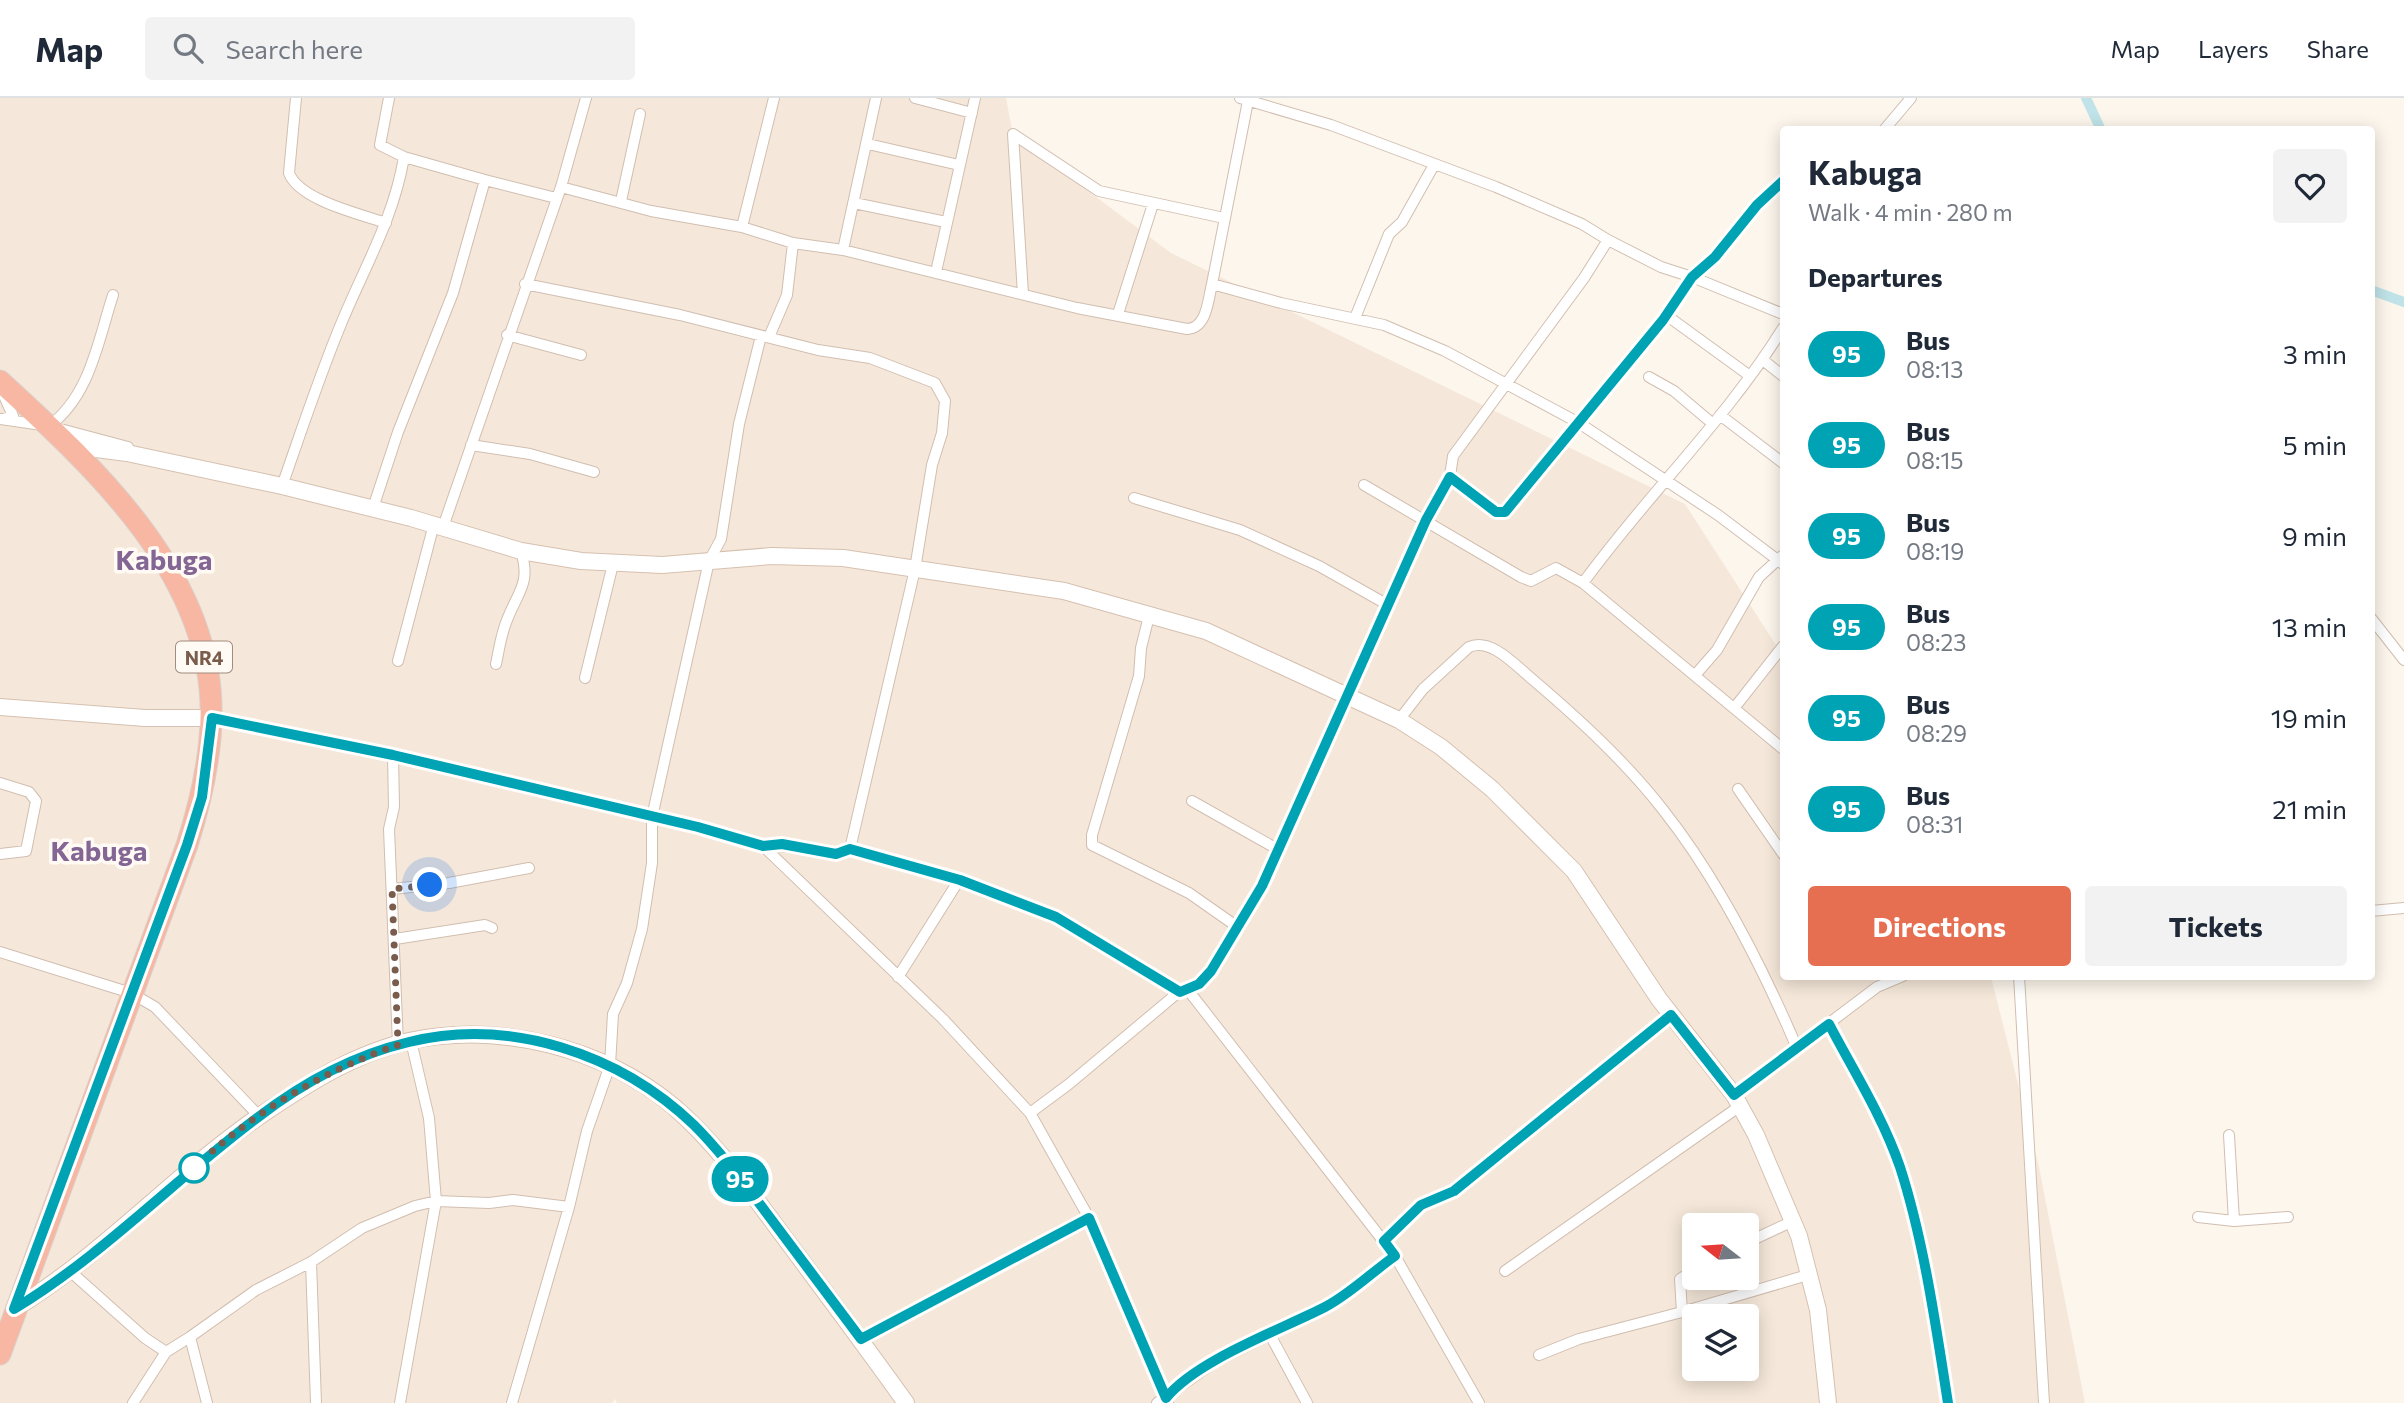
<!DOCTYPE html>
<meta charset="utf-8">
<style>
body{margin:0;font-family:Commissioner,sans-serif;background:#f2f2f3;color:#1f2937;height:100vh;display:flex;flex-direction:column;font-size:26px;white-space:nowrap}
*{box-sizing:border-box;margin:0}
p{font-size:23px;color:#747a83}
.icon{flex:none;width:38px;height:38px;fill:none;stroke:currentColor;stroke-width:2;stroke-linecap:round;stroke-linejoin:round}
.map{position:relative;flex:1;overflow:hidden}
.sheet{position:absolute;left:1780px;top:28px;width:595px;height:854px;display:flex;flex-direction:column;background:#fff;border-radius:7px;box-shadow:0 4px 18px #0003}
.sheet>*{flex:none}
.badge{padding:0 14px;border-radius:23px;font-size:24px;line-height:46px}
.needle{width:46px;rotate:287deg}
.tools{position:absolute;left:1682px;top:1115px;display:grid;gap:14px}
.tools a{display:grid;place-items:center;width:77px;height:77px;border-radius:7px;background:#fff;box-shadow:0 4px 18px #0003;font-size:35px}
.you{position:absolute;width:35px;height:35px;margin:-18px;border:5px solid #fff;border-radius:50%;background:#1a73e8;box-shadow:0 0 0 10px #1a73e833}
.map>.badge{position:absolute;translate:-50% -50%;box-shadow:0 0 0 4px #fff}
h2{padding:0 28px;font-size:26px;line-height:63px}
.round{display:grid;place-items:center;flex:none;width:74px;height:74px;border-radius:7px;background:#f2f2f3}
.head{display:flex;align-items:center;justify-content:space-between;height:119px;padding:0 28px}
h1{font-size:33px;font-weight:700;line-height:52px}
.primary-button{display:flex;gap:14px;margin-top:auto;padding:14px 28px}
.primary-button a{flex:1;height:80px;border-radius:7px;background:#e76f51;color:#fff;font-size:28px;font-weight:700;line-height:80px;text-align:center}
.primary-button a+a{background:#f2f2f3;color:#1f2937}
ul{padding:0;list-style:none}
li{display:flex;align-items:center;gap:21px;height:91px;padding:0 28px}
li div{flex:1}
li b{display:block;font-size:26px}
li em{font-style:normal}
li .badge{min-width:77px;font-weight:700;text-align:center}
header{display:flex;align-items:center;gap:42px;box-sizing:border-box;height:98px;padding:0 35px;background:#fff;border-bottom:2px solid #e0e1e3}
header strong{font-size:33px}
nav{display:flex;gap:38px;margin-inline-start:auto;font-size:24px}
.search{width:490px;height:63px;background:#f2f2f3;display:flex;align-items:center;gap:18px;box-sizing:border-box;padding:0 24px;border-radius:7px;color:#747a83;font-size:26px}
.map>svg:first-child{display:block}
</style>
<header>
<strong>Map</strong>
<div class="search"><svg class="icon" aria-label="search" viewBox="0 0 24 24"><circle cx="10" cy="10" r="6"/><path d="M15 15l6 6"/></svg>Search here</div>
<nav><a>Map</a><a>Layers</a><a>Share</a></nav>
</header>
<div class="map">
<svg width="2404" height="1305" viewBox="0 0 2404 1305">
<rect width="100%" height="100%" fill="#fdf6ec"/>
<path fill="#f5e8da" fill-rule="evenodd" d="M 0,0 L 1006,0 L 1013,37 L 1171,155 L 1685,406 L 1783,558 L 1783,878 L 1991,879 L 2039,1069 L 2085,1305 L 617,1305 L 615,1301 L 612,1305 L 0,1305 ZM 1694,1127 L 1746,1127 L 1746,1180 L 1694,1180 ZM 1694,1218 L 1746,1218 L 1746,1270 L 1694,1270 Z"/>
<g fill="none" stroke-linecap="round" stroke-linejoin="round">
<path stroke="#bfe3e8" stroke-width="10" d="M 2086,0 L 2101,32
M 2371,192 L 2404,204"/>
<defs>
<path id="street" d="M 296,0 L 289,75 C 299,102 360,116 386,125
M 774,0 L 742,129 L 793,145 L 843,152 L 1077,210 L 1187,231 C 1207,230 1208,202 1212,186 L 1281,205 L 1384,227 L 1445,253 L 1579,325 L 1718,417 L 1783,466
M 915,0 L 972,15
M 1240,0 L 1331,27 L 1496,89 L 1582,126 L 1608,142
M 1884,32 L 1911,0
M 868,46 L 959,67
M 485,82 L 556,100
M 561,89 L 651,113 L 742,129
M 621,103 L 640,16
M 854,105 L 946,124
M 843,152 L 876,0
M 936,174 L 975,0
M 525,186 L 680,217 L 818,252 L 870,260 L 935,285 L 945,303 L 942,335 L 932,367 L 915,471 L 850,751 L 959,782 L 1056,819 L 1180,893
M 1212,186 L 1248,3
M 1023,196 L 1013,36 L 1099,93 L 1224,120
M 1118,216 L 1153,106
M 1666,217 L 1750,278
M 1355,220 L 1389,136 L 1402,124 L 1434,67
M 507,237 L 581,257
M 769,239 L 787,197 L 793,145
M 1763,262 L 1783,278
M 1649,279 L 1674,293 L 1713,326
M 1,291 L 13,318 L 3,321
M 1720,317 L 1783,365
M 0,321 L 49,328 L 128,349
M 49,328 C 90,298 98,243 113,197
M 471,347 L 530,356 L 594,374
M 1450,378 L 1496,414 L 1505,414 L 1663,222 L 1692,179 L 1783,216
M 1364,387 L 1521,479 L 1531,483 L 1556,470 L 1583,485 L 1783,651
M 282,388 C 301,334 319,279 341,226 C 364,170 394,120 404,59 L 380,47 L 389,0
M 1134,400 L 1240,432 L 1319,468 L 1388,507
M 373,410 L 398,334 L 453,195 L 485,82 L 404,59
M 443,429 L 561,89 L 586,0
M 1583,485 C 1646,398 1726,322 1783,230
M 1149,518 L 1141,550 L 1139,578 L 1092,737 L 1092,747 L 1189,795 L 1239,830
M 2371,520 L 2404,562
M 398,563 L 434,426
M 496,566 C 499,552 501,536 507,522 C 518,493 531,486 521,453
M 1696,576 L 1717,552 L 1759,479 L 1782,458
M 585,580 L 613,466
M 1735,609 L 1783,548
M 212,620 L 393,657 L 698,729 L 763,748 L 943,921 L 1030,1015 L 1089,1120 L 1168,1305
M 1399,622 L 1423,591 L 1469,549 C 1491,539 1516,568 1532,581 C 1579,621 1626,664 1664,713 C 1719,783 1762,868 1797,950
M 393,657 L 394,709 L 389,731 L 398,947
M 0,685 L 29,694 L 36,703 L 26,753 L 0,756
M 1738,691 L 1783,756
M 1192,703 L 1279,752
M 763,748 C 791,745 830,761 850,751
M 392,791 L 449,785 L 529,770
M 2371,813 L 2404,810
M 395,841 L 485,827 L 492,830
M 0,854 L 131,895 L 155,909 L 259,1018
M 2019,878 L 2044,1305
M 898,879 L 959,782
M 1188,892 L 1395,1158 L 1479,1305
M 1829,926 C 1853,973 1883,1019 1900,1069 C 1924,1141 1936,1230 1948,1305
M 1734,997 L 1877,889 L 1903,878
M 1030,1015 L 1069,986 L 1180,893 L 1199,886 L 1211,873 L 1262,788 L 1426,422 L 1450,378 L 1453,358 L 1584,180 L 1608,142 L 1661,169 L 1692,179 C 1728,153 1746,108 1783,83
M 2229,1037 L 2234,1123
M 2198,1119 L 2234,1123 L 2288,1119
M 1384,1143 L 1421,1107 L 1454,1093 L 1671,917
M 1746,1145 L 1793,1123
M 311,1164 L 316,1305
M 1505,1173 L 1740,1008
M 71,1174 L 145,1240 L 166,1254 L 190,1239
M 1682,1214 L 1811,1176
M 1269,1235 L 1307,1305
M 861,1241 L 1089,1120
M 1539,1257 L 1579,1241 L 1682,1214 L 1680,1181 L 1694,1172
M 133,1305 L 166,1254
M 207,1305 L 190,1239 L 256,1192 L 311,1164 L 362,1130 L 415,1108 L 436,1103 L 489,1105 L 513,1102 L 569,1109
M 400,1305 L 436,1103 L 429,1020 L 411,943
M 512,1305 L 569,1109 L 587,1033 L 610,967 L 613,916 L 627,885 L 642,831 L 652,765 L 652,719 L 709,463 L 721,441 L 739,326 L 761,238
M 1157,1305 L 1213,1265 L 1327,1208 L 1395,1158"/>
<path id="secondary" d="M 66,347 L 127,355 L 282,388 L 411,420 L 521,453 L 581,463 L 662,467 L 772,458 L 843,460 L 1064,493 L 1206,533 L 1399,622 L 1441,649 L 1492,691 L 1574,773 L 1659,901 L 1734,997 L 1756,1037 L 1799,1138 L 1818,1212 L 1828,1305
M 0,609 L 145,620 L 212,620
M 14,1211 C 104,1156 175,1076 261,1017 C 307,986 355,955 409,943 C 500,924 602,949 673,1008 C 716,1045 750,1093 784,1139 C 825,1194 866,1249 906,1305"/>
<path id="highway" d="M 0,283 C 95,370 216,480 211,622 C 210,665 200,706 187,747 L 0,1256"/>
</defs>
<use href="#street" stroke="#d1beb0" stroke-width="12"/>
<use href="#secondary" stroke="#d6c0b0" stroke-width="18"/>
<use href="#highway" stroke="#dad1cd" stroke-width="23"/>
<use href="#street" stroke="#fff" stroke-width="10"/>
<use href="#secondary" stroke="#fff" stroke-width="16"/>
<use href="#highway" stroke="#f7b7a3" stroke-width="21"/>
</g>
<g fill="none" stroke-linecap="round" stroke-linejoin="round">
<defs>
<path id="line" d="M 1783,83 L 1757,107 L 1715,159 L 1692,179 L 1663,222 L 1505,414 L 1496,414 L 1450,379 L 1426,422 L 1262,788 L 1211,873 L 1199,886 L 1180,894 L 1056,819 L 960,782 L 850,751 L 836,756 L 782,746 L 763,748 L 698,729 L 393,657 L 212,620 L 202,699 L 187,747 L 14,1211 C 102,1158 175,1081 257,1020 C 301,986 354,957 409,944 C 510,919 620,956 694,1027 C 720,1053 743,1084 765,1113 C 797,1156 829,1199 861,1241 L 1089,1120 L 1166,1300 C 1197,1262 1280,1232 1325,1209 C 1350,1196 1372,1174 1395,1158 L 1384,1143 L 1421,1107 L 1454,1093 L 1671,917 L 1734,997 L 1829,926 C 1853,972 1883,1019 1900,1069 C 1924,1143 1936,1229 1948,1305"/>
</defs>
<use href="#line" stroke="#fff" stroke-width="16"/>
<use href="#line" stroke="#00a3b4" stroke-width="10"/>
<path stroke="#7a5c4d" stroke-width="7" stroke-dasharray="0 12.6" d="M 194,1070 C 249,1017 324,972 398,947 L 392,791 L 430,787"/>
</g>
<circle fill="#fff" stroke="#00a3b4" stroke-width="3.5" cx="194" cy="1070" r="14"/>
<g text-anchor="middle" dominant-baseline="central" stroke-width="7" stroke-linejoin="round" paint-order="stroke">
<rect fill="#fffaf3" stroke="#a28b7f" stroke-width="2" x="176" y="543.5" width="56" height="31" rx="5"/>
<g font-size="19" font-weight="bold" fill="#7a5c4d">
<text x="204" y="559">NR4</text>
</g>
<g font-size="28" font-weight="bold" fill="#846695" stroke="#fffaf3">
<text x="164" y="461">Kabuga</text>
<text x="99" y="752">Kabuga</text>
</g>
</g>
</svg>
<div class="tools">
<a><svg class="needle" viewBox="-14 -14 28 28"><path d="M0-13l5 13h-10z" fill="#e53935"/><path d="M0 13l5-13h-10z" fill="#747a83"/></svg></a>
<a><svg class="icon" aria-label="layers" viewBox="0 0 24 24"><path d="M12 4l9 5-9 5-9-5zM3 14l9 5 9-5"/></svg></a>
</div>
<div class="you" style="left:430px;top:787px"></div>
<b class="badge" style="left:740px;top:1081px;background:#00a3b4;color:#fff">95</b>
<section class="sheet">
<div class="head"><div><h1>Kabuga</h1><p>Walk · 4 min · 280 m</p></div><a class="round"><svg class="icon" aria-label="heart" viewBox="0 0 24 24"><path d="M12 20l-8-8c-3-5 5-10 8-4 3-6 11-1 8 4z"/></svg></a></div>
<h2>Departures</h2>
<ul>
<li><span class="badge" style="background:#00a3b4;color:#fff">95</span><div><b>Bus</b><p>08:13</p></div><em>3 min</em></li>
<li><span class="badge" style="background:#00a3b4;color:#fff">95</span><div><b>Bus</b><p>08:15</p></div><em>5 min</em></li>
<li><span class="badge" style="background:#00a3b4;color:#fff">95</span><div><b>Bus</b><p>08:19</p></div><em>9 min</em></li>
<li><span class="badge" style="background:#00a3b4;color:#fff">95</span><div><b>Bus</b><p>08:23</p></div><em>13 min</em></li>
<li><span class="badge" style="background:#00a3b4;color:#fff">95</span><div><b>Bus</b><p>08:29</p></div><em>19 min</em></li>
<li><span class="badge" style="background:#00a3b4;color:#fff">95</span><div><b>Bus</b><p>08:31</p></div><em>21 min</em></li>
</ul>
<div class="primary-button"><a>Directions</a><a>Tickets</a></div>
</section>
</div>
